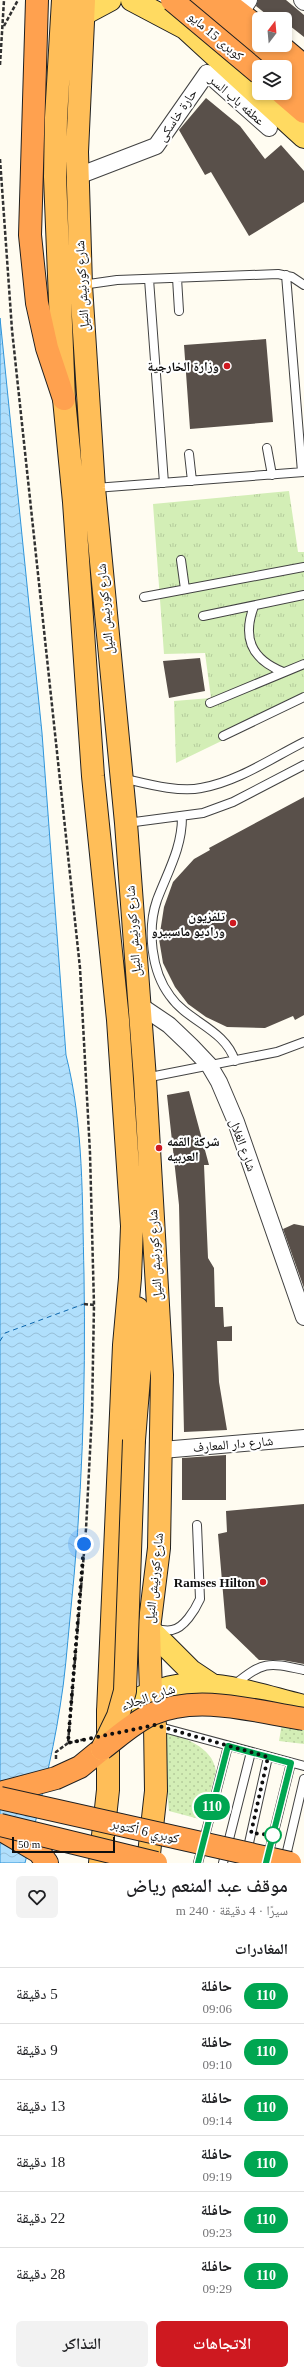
<!DOCTYPE html>
<html lang="ar">
<meta charset="utf-8">
<style>
body{margin:0;font-family:"Times New Roman","Noto Naskh Arabic",serif;background:#f2f2f2;color:#202124;direction:rtl;height:100vh;display:flex;flex-direction:column;font-size:15px;white-space:nowrap}
*{box-sizing:border-box;margin:0}
p{font-size:13px;color:#757577}
.icon{flex:none;width:22px;height:22px;fill:none;stroke:currentColor;stroke-width:2;stroke-linecap:round;stroke-linejoin:round}
.map{position:relative;height:1863px;overflow:hidden;direction:ltr}
.panel{display:flex;flex-direction:column;background:#fff;flex:1}
.panel>*{flex:none}
.badge{padding:0 8px;border-radius:13px;font-size:14px;line-height:26px}
.needle{width:26px;rotate:16deg}
.tools{position:absolute;left:252px;top:12px;display:grid;gap:8px}
.tools a{display:grid;place-items:center;width:40px;height:40px;border-radius:6px;background:#fff;box-shadow:0 2px 6px #0003;font-size:20px}
.scale{position:absolute;left:12px;bottom:10px;width:103px;box-sizing:border-box;padding-left:4px;border:2px solid #0f0f0f;border-top:0;font-size:11px;line-height:14px;white-space:nowrap;color:#0f0f0f;-webkit-text-stroke:3px #fff;paint-order:stroke}
.you{position:absolute;width:20px;height:20px;margin:-10px;border:3px solid #fff;border-radius:50%;background:#1a73e8;box-shadow:0 0 0 6px #1a73e833}
.map>.badge{position:absolute;translate:-50% -50%;box-shadow:0 0 0 2px #fff}
h2{padding:0 16px;font-size:15px;line-height:36px}
.round{display:grid;place-items:center;flex:none;width:42px;height:42px;border-radius:6px;background:#f2f2f2}
.overview{display:flex;align-items:center;justify-content:space-between;height:68px;padding:0 16px}
h1{font-size:19px;font-weight:600;line-height:30px}
.cta{display:flex;gap:8px;margin-top:auto;padding:8px 16px}
.cta a{flex:1;height:46px;border-radius:6px;background:#ce1920;color:#fff;font-size:16px;font-weight:600;line-height:46px;text-align:center}
.cta a+a{background:#f2f2f2;color:#202124}
ul{padding:0;list-style:none}
li{display:flex;align-items:center;gap:12px;height:56px;padding:0 16px;border-top:1px solid #e0e0e0}
li div{flex:1}
li b{display:block;font-size:15px}
li em{font-style:normal}
li .badge{min-width:44px;font-weight:700;text-align:center}
.map>svg:first-child{display:block}
</style>
<div class="map">
<svg width="304" height="1863" viewBox="0 0 304 1863">
<defs>
<pattern id="grass-dots" width="8" height="8" patternUnits="userSpaceOnUse"><rect width="8" height="8" fill="#d3eeb6"/><path d="M2 2h.1M6 6h.1" fill="none" stroke="#b4cb9b" stroke-width="1.8" stroke-linecap="round"/></pattern>
<pattern id="park-tufts" width="24" height="20" patternUnits="userSpaceOnUse"><rect width="24" height="20" fill="#d3eeb6"/><path d="M3 7l-1-3M5 7V3M7 7l1-3M15 17l-1-3M17 17v-4M19 17l1-3" fill="none" stroke="#b4cb9b"/></pattern>
<pattern id="water-waves" width="16" height="10" patternUnits="userSpaceOnUse"><rect width="16" height="10" fill="#b0dffc"/><path d="M0 5q4-4 8 0t8 0" fill="none" stroke="#96bed7"/></pattern>
</defs>
<rect width="100%" height="100%" fill="#fffcf1"/>
<path fill="url(#grass-dots)" d="M 282,1723 L 304,1726 L 304,1744 L 279,1741 Z
M 162,1729 C 183,1739 212,1745 216,1771 L 203,1820 L 169,1811 Z"/>
<path fill="url(#park-tufts)" d="M 289,491 L 298,552 L 304,552 L 304,701 L 176,763 L 174,701 L 211,698 L 205,653 L 164,654 L 153,504 Z"/>
<path fill="url(#water-waves)" stroke="#3095da" d="M 0,318 L 42,733 L 66,1055 C 84,1126 82,1201 84,1274 C 86,1389 82,1504 70,1618 C 67,1648 65,1678 60,1707 C 52,1760 38,1811 25,1863 L 0,1863 Z"/>
<g fill="none" stroke-linecap="round" stroke-linejoin="round">
<path stroke="#0b66ae" stroke-width="1" stroke-dasharray="5 4" stroke-linecap="butt" d="M 0,1341 L 5,1333 L 84,1304"/>
</g>
<path fill="#59504a" d="M 258,0 L 286,0 L 304,15 L 304,37 L 285,22 L 285,19 L 275,14 L 271,18 L 256,6 Z
M 206,98 L 240,126 L 265,159 L 281,145 L 304,171 L 304,202 L 249,236 L 211,172 L 205,175 L 179,130 Z
M 266,339 L 273,422 L 190,429 L 184,345 Z
M 200,658 L 205,691 L 169,698 L 163,661 Z
M 304,797 L 304,1015 L 295,1020 L 293,1016 L 265,1028 L 227,1027 L 206,1017 L 188,1004 L 175,987 L 163,963 L 159,939 L 164,907 L 173,882 L 194,859 L 210,850 L 209,848 Z
M 189,1091 L 209,1165 L 204,1165 L 208,1258 L 214,1268 L 215,1307 L 223,1307 L 224,1327 L 232,1326 L 232,1341 L 217,1341 L 219,1382 L 227,1430 L 184,1432 L 179,1205 L 167,1095 Z
M 294,1224 L 304,1226 L 304,1288 L 283,1229 Z
M 226,1455 L 226,1500 L 182,1500 L 182,1458 Z
M 304,1504 L 304,1664 L 282,1660 L 259,1660 L 226,1628 L 218,1534 L 227,1532 L 226,1511 Z"/>
<g fill="none" stroke-linecap="round" stroke-linejoin="round">
<defs>
<path id="service" d="M 286,275 L 302,472
M 177,278 L 179,311
M 149,279 L 164,483
M 82,285 L 117,280 L 278,274 L 292,277 L 304,285
M 267,448 L 272,475
M 189,454 L 192,481
M 95,488 L 304,472
M 181,560 L 185,589
M 144,597 L 304,567
M 254,606 C 242,638 251,659 283,672
M 203,616 L 304,595
M 210,703 L 304,664
M 223,736 L 304,697
M 122,778 C 144,783 179,793 201,788 C 237,782 272,758 304,742
M 182,817 C 182,848 168,871 157,900 C 147,929 151,971 170,996 C 188,1022 225,1029 235,1061
M 127,823 L 203,813 L 233,802 L 304,765
M 145,1078 L 277,1052 L 304,1042
M 156,1629 C 161,1630 167,1631 172,1630 C 184,1628 195,1610 200,1599 L 197,1525
M 234,1685 C 264,1661 267,1662 304,1670
M 156,1726 L 304,1766
M 247,1852 L 268,1757
M 268,1856 L 291,1763
M 285,1860 L 304,1779
M 198,1863 L 228,1746
M 223,1863 L 251,1752"/>
<path id="minor" d="M 302,0 L 304,2
M 245,6 L 249,0
M 78,176 L 156,146 L 207,73 L 269,128
M 138,1004 L 169,1025 L 191,1046 L 209,1065 L 219,1082 L 236,1122 L 304,1317
M 162,1450 L 304,1438"/>
<path id="primary" d="M 132,0 L 185,28 L 304,137
M 82,15 L 110,0
M 149,1629 L 191,1671 L 212,1685
M 108,1712 C 132,1702 157,1688 183,1685 C 223,1681 266,1697 304,1706"/>
<path id="trunk" d="M 63,0 L 56,118 L 55,177 L 64,399 L 74,502 L 93,776 L 118,1020 L 132,1226 L 130,1278 L 124,1345 L 108,1712 L 108,1790 L 100,1863
M 84,0 L 77,152 L 81,285 L 94,488 L 126,823 L 145,1079 L 162,1375 L 159,1548 L 149,1629 L 151,1694 L 155,1725 L 156,1791 L 148,1863
M 134,1440 L 141,1353 L 137,1308"/>
<path id="motorway" d="M 37,0 L 30,235 L 37,303 L 47,348 L 64,399
M 196,0 L 277,67
M 223,0 L 259,28
M 279,45 L 304,66
M 285,74 L 304,90
M 282,93 L 304,112
M 0,1793 L 56,1778 L 80,1767 L 102,1749
M 0,1829 L 39,1852 L 47,1863"/>
</defs>
<use href="#service" stroke="#424242" stroke-width="10"/>
<use href="#minor" stroke="#424242" stroke-width="18"/>
<use href="#primary" stroke="#202020" stroke-width="24"/>
<use href="#trunk" stroke="#202020" stroke-width="24"/>
<use href="#motorway" stroke="#202020" stroke-width="24"/>
<path stroke="#313131" stroke-width="2.5" stroke-dasharray="4 2" stroke-linecap="butt" d="M 4,26 L 18,0
M 0,65 L 4,0
M 0,159 L 12,330 L 80,968 L 90,1153 L 94,1305 L 92,1413 L 86,1529 L 68,1743 L 86,1739
M 84,1304 L 94,1305
M 56,1759 L 56,1752 L 68,1743"/>
<use href="#service" stroke="#fff" stroke-width="8"/>
<use href="#minor" stroke="#fff" stroke-width="16"/>
<use href="#primary" stroke="#ffda61" stroke-width="22"/>
<use href="#trunk" stroke="#ffbe58" stroke-width="22"/>
<use href="#motorway" stroke="#ffa14f" stroke-width="22"/>
<defs>
<path id="trunk-bridge" d="M 102,1749 L 118,1716 L 125,1691 L 134,1440"/>
<path id="motorway-bridge" d="M 172,0 L 259,73
M 102,1749 C 118,1737 134,1722 152,1714 C 198,1693 257,1712 304,1719
M 0,1798 L 290,1863
M 0,1825 L 156,1863"/>
</defs>
<use href="#trunk-bridge" stroke="#202020" stroke-width="24" stroke-linecap="butt"/>
<use href="#motorway-bridge" stroke="#202020" stroke-width="24" stroke-linecap="butt"/>
<use href="#trunk-bridge" stroke="#ffbe58" stroke-width="22"/>
<use href="#motorway-bridge" stroke="#ffa14f" stroke-width="22"/>
</g>
<g fill="none" stroke-linecap="round" stroke-linejoin="round">
<defs>
<path id="line" d="M 198,1863 L 228,1746 L 291,1763 L 266,1863"/>
</defs>
<use href="#line" stroke="#fff" stroke-width="9"/>
<use href="#line" stroke="#00a651" stroke-width="6"/>
<path stroke="#0f0f0f" stroke-width="4" stroke-dasharray="0 7.2" d="M 84,1544 L 68,1743 L 155,1725 L 268,1757 L 251,1833 L 273,1835"/>
</g>
<g fill="#ce1920" stroke="#fff" stroke-width="1.5">
<circle cx="227" cy="366" r="4"/>
<circle cx="233" cy="923" r="4"/>
<circle cx="159" cy="1148" r="4"/>
<circle cx="263" cy="1582" r="4"/>
</g>
<circle fill="#fff" stroke="#00a651" stroke-width="2" cx="273" cy="1835" r="8"/>
<g text-anchor="middle" dominant-baseline="central" stroke-width="4" stroke-linejoin="round" paint-order="stroke">
<g font-size="13" fill="#0f0f0f" stroke="#fff">
<text transform="translate(216 36) rotate(40)">كوبرى 15 مايو</text>
<text transform="translate(237 100) rotate(41)">عطفه باب السر</text>
<text transform="translate(177 115) rotate(-56)">حارة خاسكى</text>
<text transform="translate(82 286) rotate(-93)">شارع كورنيش النيل</text>
<text transform="translate(105 609) rotate(-95)">شارع كورنيش النيل</text>
<text transform="translate(133 931) rotate(-94)">شارع كورنيش النيل</text>
<text transform="translate(243 1145) rotate(70)">شارع الغلال</text>
<text transform="translate(155 1255) rotate(-93)">شارع كورنيش النيل</text>
<text transform="translate(233 1444) rotate(-5)">شارع دار المعارف</text>
<text transform="translate(154 1578) rotate(-84)">شارع كورنيش النيل</text>
<text transform="translate(148 1697) rotate(-19)">شارع الجلاء</text>
<text transform="translate(145 1831) rotate(13)">كوبري 6 أكتوبر</text>
</g>
<g font-size="13" font-weight="bold" fill="#0f0f0f" stroke="#fff" text-anchor="end">
<text x="219" y="366">وزارة الخارجية</text>
<text x="225" y="916">تلفزيون<tspan x="225" dy="15">وراديو ماسبيرو</tspan></text>
<text x="167" y="1141" text-anchor="start">شركة القمه<tspan x="167" dy="15">العربيه</tspan></text>
<text x="255" y="1582">Ramses Hilton</text>
</g>
</g>
</svg>
<div class="tools">
<a><svg class="needle" viewBox="-14 -14 28 28"><path d="M0-13l5 13h-10z" fill="#e53935"/><path d="M0 13l5-13h-10z" fill="#757577"/></svg></a>
<a><svg class="icon" aria-label="layers" viewBox="0 0 24 24"><path d="M12 4l9 5-9 5-9-5zM3 14l9 5 9-5"/></svg></a>
</div>
<div class="scale">50 m</div>
<div class="you" style="left:84px;top:1544px"></div>
<b class="badge" style="left:212px;top:1807px;background:#00a651;color:#fff">110</b>
</div>
<section class="panel">
<div class="overview"><div><h1>موقف عبد المنعم رياض</h1><p>سيرًا · 4 دقيقة · 240 m</p></div><a class="round"><svg class="icon" aria-label="heart" viewBox="0 0 24 24"><path d="M12 20l-8-8c-3-5 5-10 8-4 3-6 11-1 8 4z"/></svg></a></div>
<h2>المغادرات</h2>
<ul>
<li><span class="badge" style="background:#00a651;color:#fff">110</span><div><b>حافلة</b><p>09:06</p></div><em>5 دقيقة</em></li>
<li><span class="badge" style="background:#00a651;color:#fff">110</span><div><b>حافلة</b><p>09:10</p></div><em>9 دقيقة</em></li>
<li><span class="badge" style="background:#00a651;color:#fff">110</span><div><b>حافلة</b><p>09:14</p></div><em>13 دقيقة</em></li>
<li><span class="badge" style="background:#00a651;color:#fff">110</span><div><b>حافلة</b><p>09:19</p></div><em>18 دقيقة</em></li>
<li><span class="badge" style="background:#00a651;color:#fff">110</span><div><b>حافلة</b><p>09:23</p></div><em>22 دقيقة</em></li>
<li><span class="badge" style="background:#00a651;color:#fff">110</span><div><b>حافلة</b><p>09:29</p></div><em>28 دقيقة</em></li>
</ul>
<div class="cta"><a>الاتجاهات</a><a>التذاكر</a></div>
</section>
